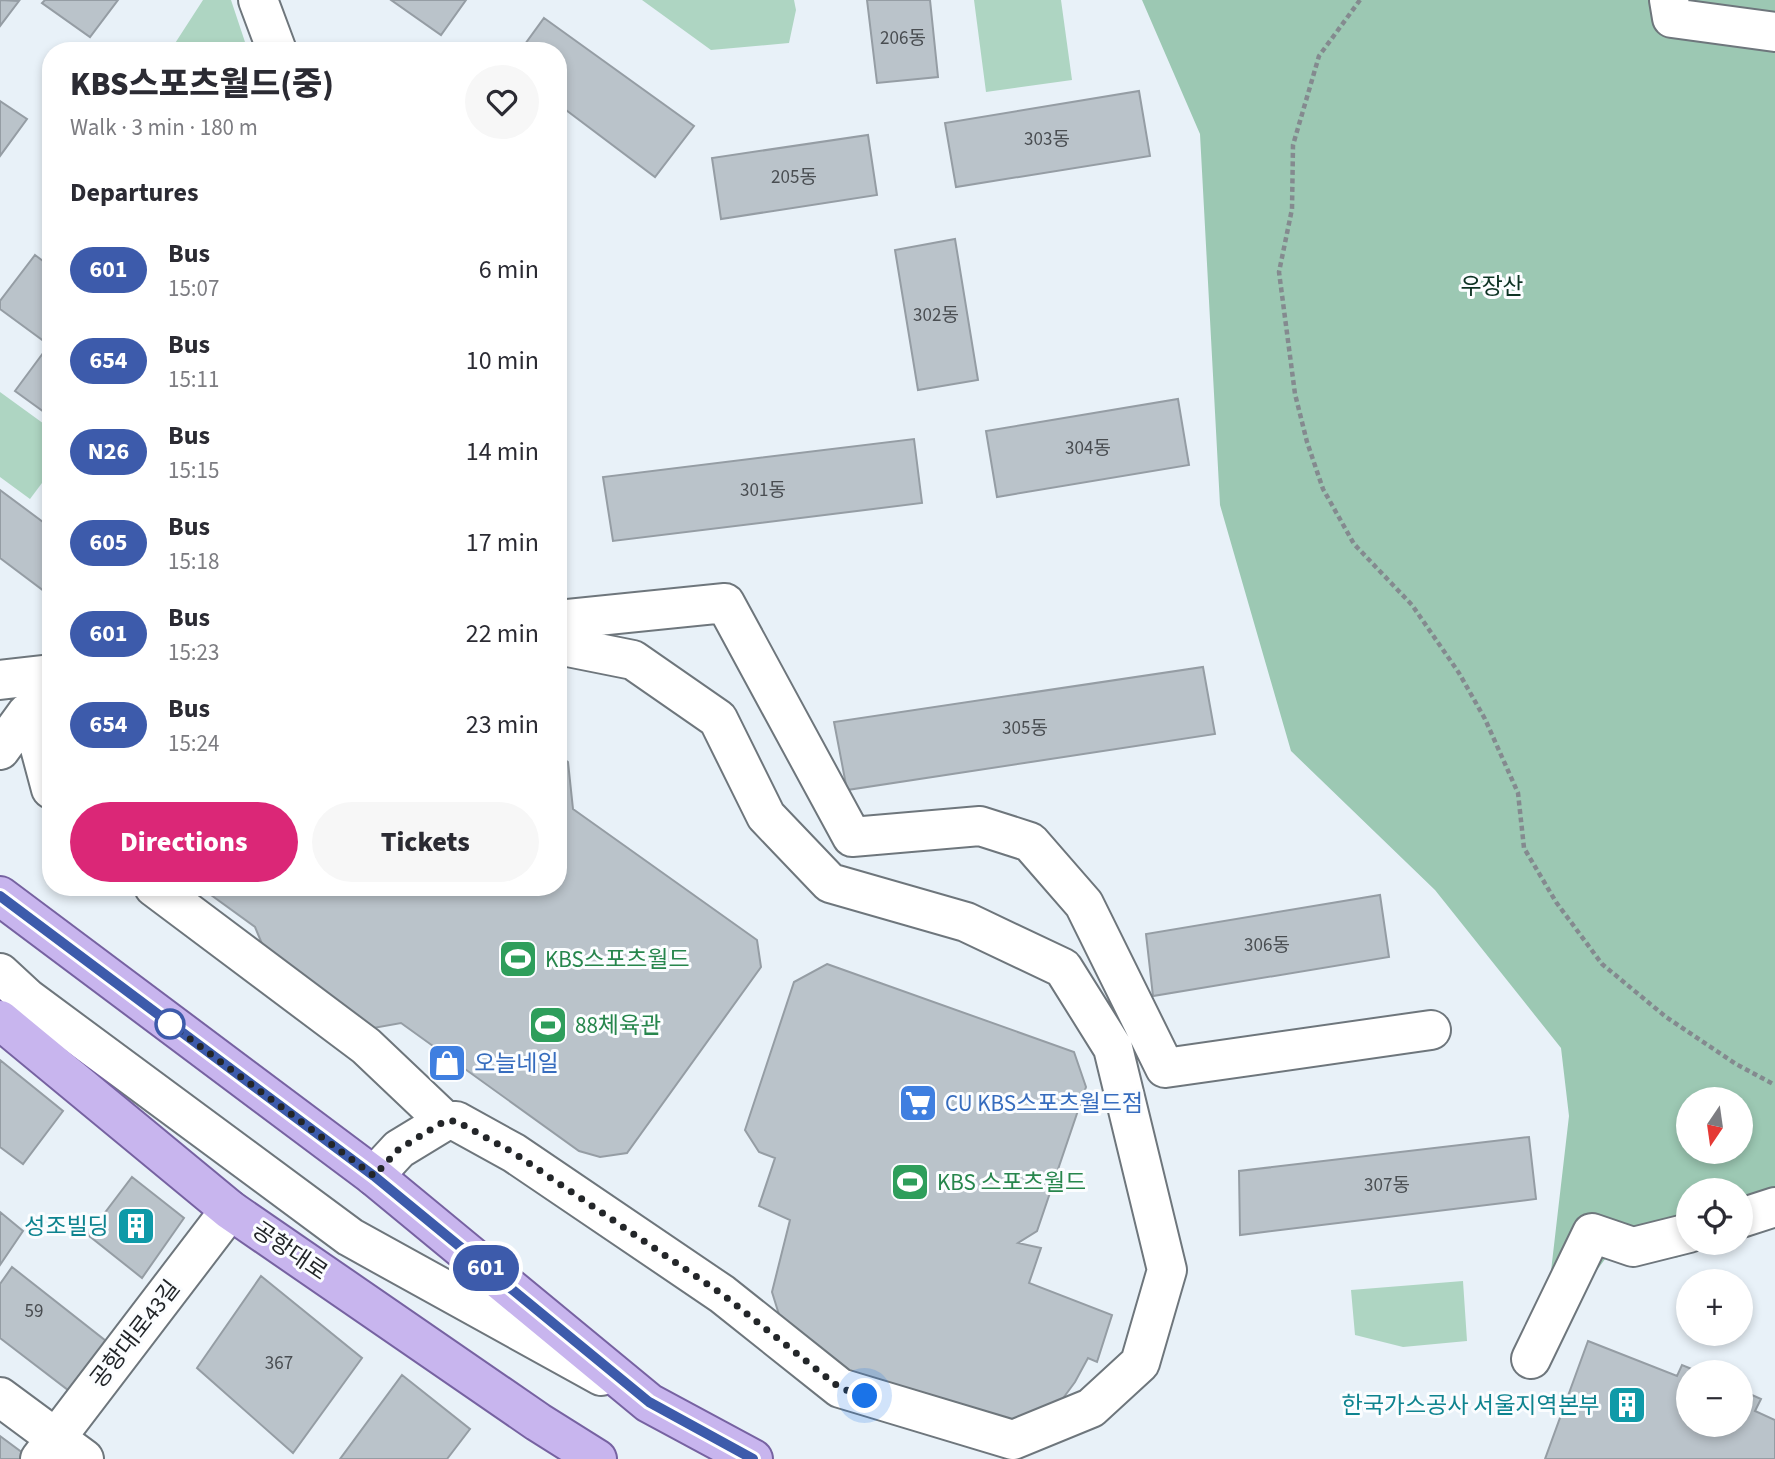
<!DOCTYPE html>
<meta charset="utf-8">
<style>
body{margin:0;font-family:"Source Sans 3","Noto Sans KR",sans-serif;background:#f7f7f7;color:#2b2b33;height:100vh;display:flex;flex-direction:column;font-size:26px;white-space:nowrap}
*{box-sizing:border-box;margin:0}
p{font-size:23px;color:#7c7c81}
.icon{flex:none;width:38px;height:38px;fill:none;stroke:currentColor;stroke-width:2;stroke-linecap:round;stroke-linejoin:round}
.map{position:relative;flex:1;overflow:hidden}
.drawer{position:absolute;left:42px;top:42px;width:525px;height:854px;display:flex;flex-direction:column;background:#fff;border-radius:28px;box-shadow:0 4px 10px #0003}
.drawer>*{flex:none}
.badge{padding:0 14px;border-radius:23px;font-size:24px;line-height:46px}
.needle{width:46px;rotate:193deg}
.tools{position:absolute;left:1676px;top:1087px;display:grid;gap:14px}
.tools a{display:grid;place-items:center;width:77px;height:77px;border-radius:50%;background:#fff;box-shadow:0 4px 10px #0003;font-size:35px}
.you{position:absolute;width:35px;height:35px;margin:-18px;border:5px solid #fff;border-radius:50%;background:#1a73e8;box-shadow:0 0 0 10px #1a73e833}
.map>.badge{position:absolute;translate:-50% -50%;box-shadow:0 0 0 4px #fff}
h2{padding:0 28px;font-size:26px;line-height:63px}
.round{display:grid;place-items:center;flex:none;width:74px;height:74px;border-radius:37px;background:#f7f7f7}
.head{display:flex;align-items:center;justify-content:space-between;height:119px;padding:0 28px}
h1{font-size:33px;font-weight:800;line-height:52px}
.cta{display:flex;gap:14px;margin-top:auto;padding:14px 28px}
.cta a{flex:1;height:80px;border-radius:42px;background:#db2777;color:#fff;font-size:28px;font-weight:800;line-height:80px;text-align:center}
.cta a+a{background:#f7f7f7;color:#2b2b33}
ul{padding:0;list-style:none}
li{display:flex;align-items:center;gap:21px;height:91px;padding:0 28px}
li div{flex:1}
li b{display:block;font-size:26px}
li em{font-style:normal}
li .badge{min-width:77px;font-weight:700;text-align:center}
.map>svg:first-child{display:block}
</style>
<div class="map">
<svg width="1775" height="1459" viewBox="0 0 1775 1459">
<rect width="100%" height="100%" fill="#e8f1f8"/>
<path fill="#aed5c2" d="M 203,0 L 231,0 L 248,51 L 170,51 Z
M 642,0 L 794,0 L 796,10 L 789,43 L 711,50 Z
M 974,0 L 1061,0 L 1072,80 L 986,92 Z
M 0,392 L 51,429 L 51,471 L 30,499 L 0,477 Z
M 1463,1281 L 1467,1341 L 1403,1347 L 1355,1335 L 1351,1290 Z"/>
<path fill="#9cc8b3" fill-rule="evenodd" d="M 1142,0 L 1775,0 L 1775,1227 L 1741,1237 L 1741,1190 L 1689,1190 L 1689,1242 L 1724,1243 L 1675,1258 L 1614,1247 L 1537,1351 L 1548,1297 L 1569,1116 L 1561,1048 L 1435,890 L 1291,751 L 1220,505 L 1200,134 ZM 1689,1099 L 1741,1099 L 1741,1152 L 1689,1152 Z"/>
<path fill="#bac3ca" stroke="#959da4" stroke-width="2" d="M 0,0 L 19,1 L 0,26 Z
M 45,0 L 118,0 L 90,37 L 42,3 Z
M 391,0 L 466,0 L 441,35 Z
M 867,0 L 930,0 L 938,77 L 877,83 Z
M 544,18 L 694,126 L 655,177 L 558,104 L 558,51 L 520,51 Z
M 1139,91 L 1150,156 L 956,187 L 945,123 Z
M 0,101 L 27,119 L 0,156 Z
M 868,135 L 877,195 L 721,219 L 712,158 Z
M 955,239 L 978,380 L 918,390 L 895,250 Z
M 35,255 L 51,267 L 51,417 L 15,391 L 49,345 L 0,309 L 0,301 Z
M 1178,399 L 1189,465 L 997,497 L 986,431 Z
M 914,439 L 922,503 L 613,541 L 603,477 Z
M 0,490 L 51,528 L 51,582 L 44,591 L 0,558 Z
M 1203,667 L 1215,734 L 847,790 L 834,722 Z
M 558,755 L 568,762 L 573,809 L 757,940 L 761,967 L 627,1153 L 600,1157 L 579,1151 L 401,1023 L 368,1029 L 265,951 L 255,927 L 200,887 L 558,887 Z
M 1380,895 L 1389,957 L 1153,996 L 1146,934 Z
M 827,964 L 1074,1052 L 1086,1087 L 1037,1231 L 1018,1243 L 1041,1248 L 1029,1283 L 1112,1315 L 1097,1362 L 1088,1358 L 1075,1382 L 1061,1401 L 1010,1425 L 818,1370 L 781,1321 L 772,1292 L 790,1220 L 759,1206 L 775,1158 L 759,1152 L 745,1130 L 794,982 Z
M 0,1060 L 63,1111 L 23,1164 L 0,1147 Z
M 1529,1137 L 1536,1199 L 1240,1235 L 1239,1171 Z
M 132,1177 L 184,1218 L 142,1278 L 88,1235 Z
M 0,1212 L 23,1231 L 0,1265 Z
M 12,1267 L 106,1341 L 68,1390 L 0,1338 L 0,1284 Z
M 261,1276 L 362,1358 L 293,1453 L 197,1368 Z
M 1588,1341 L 1677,1376 L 1682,1365 L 1699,1372 L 1689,1372 L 1689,1424 L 1741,1424 L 1741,1390 L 1761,1399 L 1755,1411 L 1775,1420 L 1775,1459 L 1545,1459 Z
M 402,1375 L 470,1429 L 447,1459 L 340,1459 Z
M 0,1436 L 31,1459 L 0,1459 Z"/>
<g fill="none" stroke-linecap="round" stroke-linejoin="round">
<defs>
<path id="minor" d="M 258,0 L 277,51
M 1669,0 L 1672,18 L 1775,32
M 558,620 L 725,603 L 852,837 L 980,826 L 1030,842 L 1084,904 L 1165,1068 L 1431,1030
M 0,680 L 51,674
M 51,713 L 40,748 L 51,789
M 0,750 L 27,713 L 51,704
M 154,887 L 366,1046 L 445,1121
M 0,973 L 27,998 L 350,1237 L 601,1376
M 374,1176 L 399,1149 L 445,1121 L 456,1121 L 514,1153 L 722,1294 L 840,1388 L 1013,1440 L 1091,1408 L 1140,1363 L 1167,1270 L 1113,1048 L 1063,968 L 966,922 L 830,883 L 766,816 L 718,719 L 633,660 L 558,645
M 1741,1218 L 1775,1207
M 1531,1359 L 1592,1233 L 1633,1247 L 1689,1233
M 0,1397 L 84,1459
M 40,1459 L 230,1210"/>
<path id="major" d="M 0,896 L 374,1176 L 649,1403 L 753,1459
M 0,1020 L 230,1210 L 538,1422 L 597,1459"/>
</defs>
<use href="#minor" stroke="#6e767c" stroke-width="42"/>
<use href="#major" stroke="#7662a1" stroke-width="42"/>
<path stroke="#848a8f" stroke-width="4.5" stroke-dasharray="5 3.5" stroke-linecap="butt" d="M 1360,0 L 1319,56 L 1293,145 L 1292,209 L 1279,272 L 1295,394 L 1307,442 L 1323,489 L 1354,544 L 1412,605 L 1459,673 L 1485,719 L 1518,793 L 1524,848 L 1556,902 L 1602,964 L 1666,1017 L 1736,1064 L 1775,1085"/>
<use href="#minor" stroke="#fff" stroke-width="38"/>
<use href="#major" stroke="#c8b5ee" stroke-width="38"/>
</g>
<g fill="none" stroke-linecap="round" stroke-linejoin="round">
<defs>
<path id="line" d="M 0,896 L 374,1176 L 649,1402 L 753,1459"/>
</defs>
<use href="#line" stroke="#fff" stroke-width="16"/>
<use href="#line" stroke="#3d5bab" stroke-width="10"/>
<path stroke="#232629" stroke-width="7" stroke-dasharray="0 12.6" d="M 170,1024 L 374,1176 L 399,1149 L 445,1121 L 456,1121 L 514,1153 L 722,1294 L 840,1388 L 865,1396"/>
</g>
<defs>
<symbol id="stadium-square" viewBox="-11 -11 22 22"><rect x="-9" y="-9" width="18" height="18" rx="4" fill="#2e9e5b" stroke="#fbfdff"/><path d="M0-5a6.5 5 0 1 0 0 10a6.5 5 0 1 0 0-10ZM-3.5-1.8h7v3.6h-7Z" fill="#fff"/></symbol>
<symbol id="shop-square" viewBox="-11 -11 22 22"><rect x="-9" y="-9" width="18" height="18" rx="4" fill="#3f7fe0" stroke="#fbfdff"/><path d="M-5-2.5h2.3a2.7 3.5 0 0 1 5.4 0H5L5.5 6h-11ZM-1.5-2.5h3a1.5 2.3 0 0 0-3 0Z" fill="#fff"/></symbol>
<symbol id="supermarket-square" viewBox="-11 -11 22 22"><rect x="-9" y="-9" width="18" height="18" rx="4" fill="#3f7fe0" stroke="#fbfdff"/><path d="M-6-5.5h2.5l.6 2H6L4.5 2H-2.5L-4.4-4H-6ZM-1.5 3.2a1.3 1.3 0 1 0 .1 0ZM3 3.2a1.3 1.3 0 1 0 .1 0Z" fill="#fff"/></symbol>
<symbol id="building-square" viewBox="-11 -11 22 22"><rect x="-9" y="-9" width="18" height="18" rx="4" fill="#0f9aa8" stroke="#fbfdff"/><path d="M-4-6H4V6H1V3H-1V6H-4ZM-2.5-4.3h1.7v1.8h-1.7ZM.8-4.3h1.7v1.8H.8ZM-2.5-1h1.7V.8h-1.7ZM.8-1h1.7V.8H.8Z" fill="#fff"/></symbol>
</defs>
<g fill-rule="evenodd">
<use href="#stadium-square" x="496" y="937" width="44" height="44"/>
<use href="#stadium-square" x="526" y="1003" width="44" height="44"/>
<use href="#shop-square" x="425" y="1041" width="44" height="44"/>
<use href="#supermarket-square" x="896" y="1081" width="44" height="44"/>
<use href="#stadium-square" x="888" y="1160" width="44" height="44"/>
<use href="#building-square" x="114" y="1204" width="44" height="44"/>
<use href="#building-square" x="1605" y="1383" width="44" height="44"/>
</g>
<circle fill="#fff" stroke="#3d5bab" stroke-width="3.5" cx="170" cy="1024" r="14"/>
<g text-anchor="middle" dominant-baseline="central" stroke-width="6" stroke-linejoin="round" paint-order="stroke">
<g font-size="19" fill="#494d51">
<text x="903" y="38">206동</text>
<text x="1047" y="139">303동</text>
<text x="794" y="177">205동</text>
<text x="936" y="315">302동</text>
<text x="1088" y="448">304동</text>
<text x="763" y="490">301동</text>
<text x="1025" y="728">305동</text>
<text x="1267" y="945">306동</text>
<text x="1387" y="1185">307동</text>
<text x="34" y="1311">59</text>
<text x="279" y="1363">367</text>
</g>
<g font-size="23" fill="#0d3324" stroke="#fbfdff">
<text x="1492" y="286">우장산</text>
</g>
<g font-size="23" fill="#27864d" stroke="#fbfdff" text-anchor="start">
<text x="545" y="959">KBS스포츠월드</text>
<text x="575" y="1025">88체육관</text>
<text x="937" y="1182">KBS 스포츠월드</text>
</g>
<g font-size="23" fill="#366cbe" stroke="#fbfdff" text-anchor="start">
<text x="474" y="1063">오늘네일</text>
<text x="945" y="1103">CU KBS스포츠월드점</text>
</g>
<g font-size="23" fill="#0d838f" stroke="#fbfdff" text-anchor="end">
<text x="109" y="1226">성조빌딩</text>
<text x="1600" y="1405">한국가스공사 서울지역본부</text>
</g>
<g font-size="23" fill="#232629" stroke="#fbfdff">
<text transform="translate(290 1251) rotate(34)">공항대로</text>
<text transform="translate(135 1334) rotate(-52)">공항대로43길</text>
</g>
</g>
</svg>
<div class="tools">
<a><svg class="needle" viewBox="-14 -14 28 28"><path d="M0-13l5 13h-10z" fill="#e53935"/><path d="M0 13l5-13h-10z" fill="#7c7c81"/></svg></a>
<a><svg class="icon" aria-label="locate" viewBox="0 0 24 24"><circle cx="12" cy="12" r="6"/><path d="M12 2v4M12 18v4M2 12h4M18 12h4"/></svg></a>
<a>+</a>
<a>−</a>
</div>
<div class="you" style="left:865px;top:1396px"></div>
<b class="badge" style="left:486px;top:1268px;background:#3d5bab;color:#fff">601</b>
<section class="drawer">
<div class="head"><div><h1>KBS스포츠월드(중)</h1><p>Walk · 3 min · 180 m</p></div><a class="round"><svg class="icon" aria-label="heart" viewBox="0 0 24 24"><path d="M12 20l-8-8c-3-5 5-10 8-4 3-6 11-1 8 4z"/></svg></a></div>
<h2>Departures</h2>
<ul>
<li><span class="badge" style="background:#3d5bab;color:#fff">601</span><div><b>Bus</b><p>15:07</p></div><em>6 min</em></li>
<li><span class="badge" style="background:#3d5bab;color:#fff">654</span><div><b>Bus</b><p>15:11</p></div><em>10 min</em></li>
<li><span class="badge" style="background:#3d5bab;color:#fff">N26</span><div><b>Bus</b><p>15:15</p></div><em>14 min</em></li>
<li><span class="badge" style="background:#3d5bab;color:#fff">605</span><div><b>Bus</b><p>15:18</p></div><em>17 min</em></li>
<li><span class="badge" style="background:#3d5bab;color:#fff">601</span><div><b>Bus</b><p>15:23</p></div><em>22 min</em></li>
<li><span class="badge" style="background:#3d5bab;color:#fff">654</span><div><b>Bus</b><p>15:24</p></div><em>23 min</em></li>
</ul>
<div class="cta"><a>Directions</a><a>Tickets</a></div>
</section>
</div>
